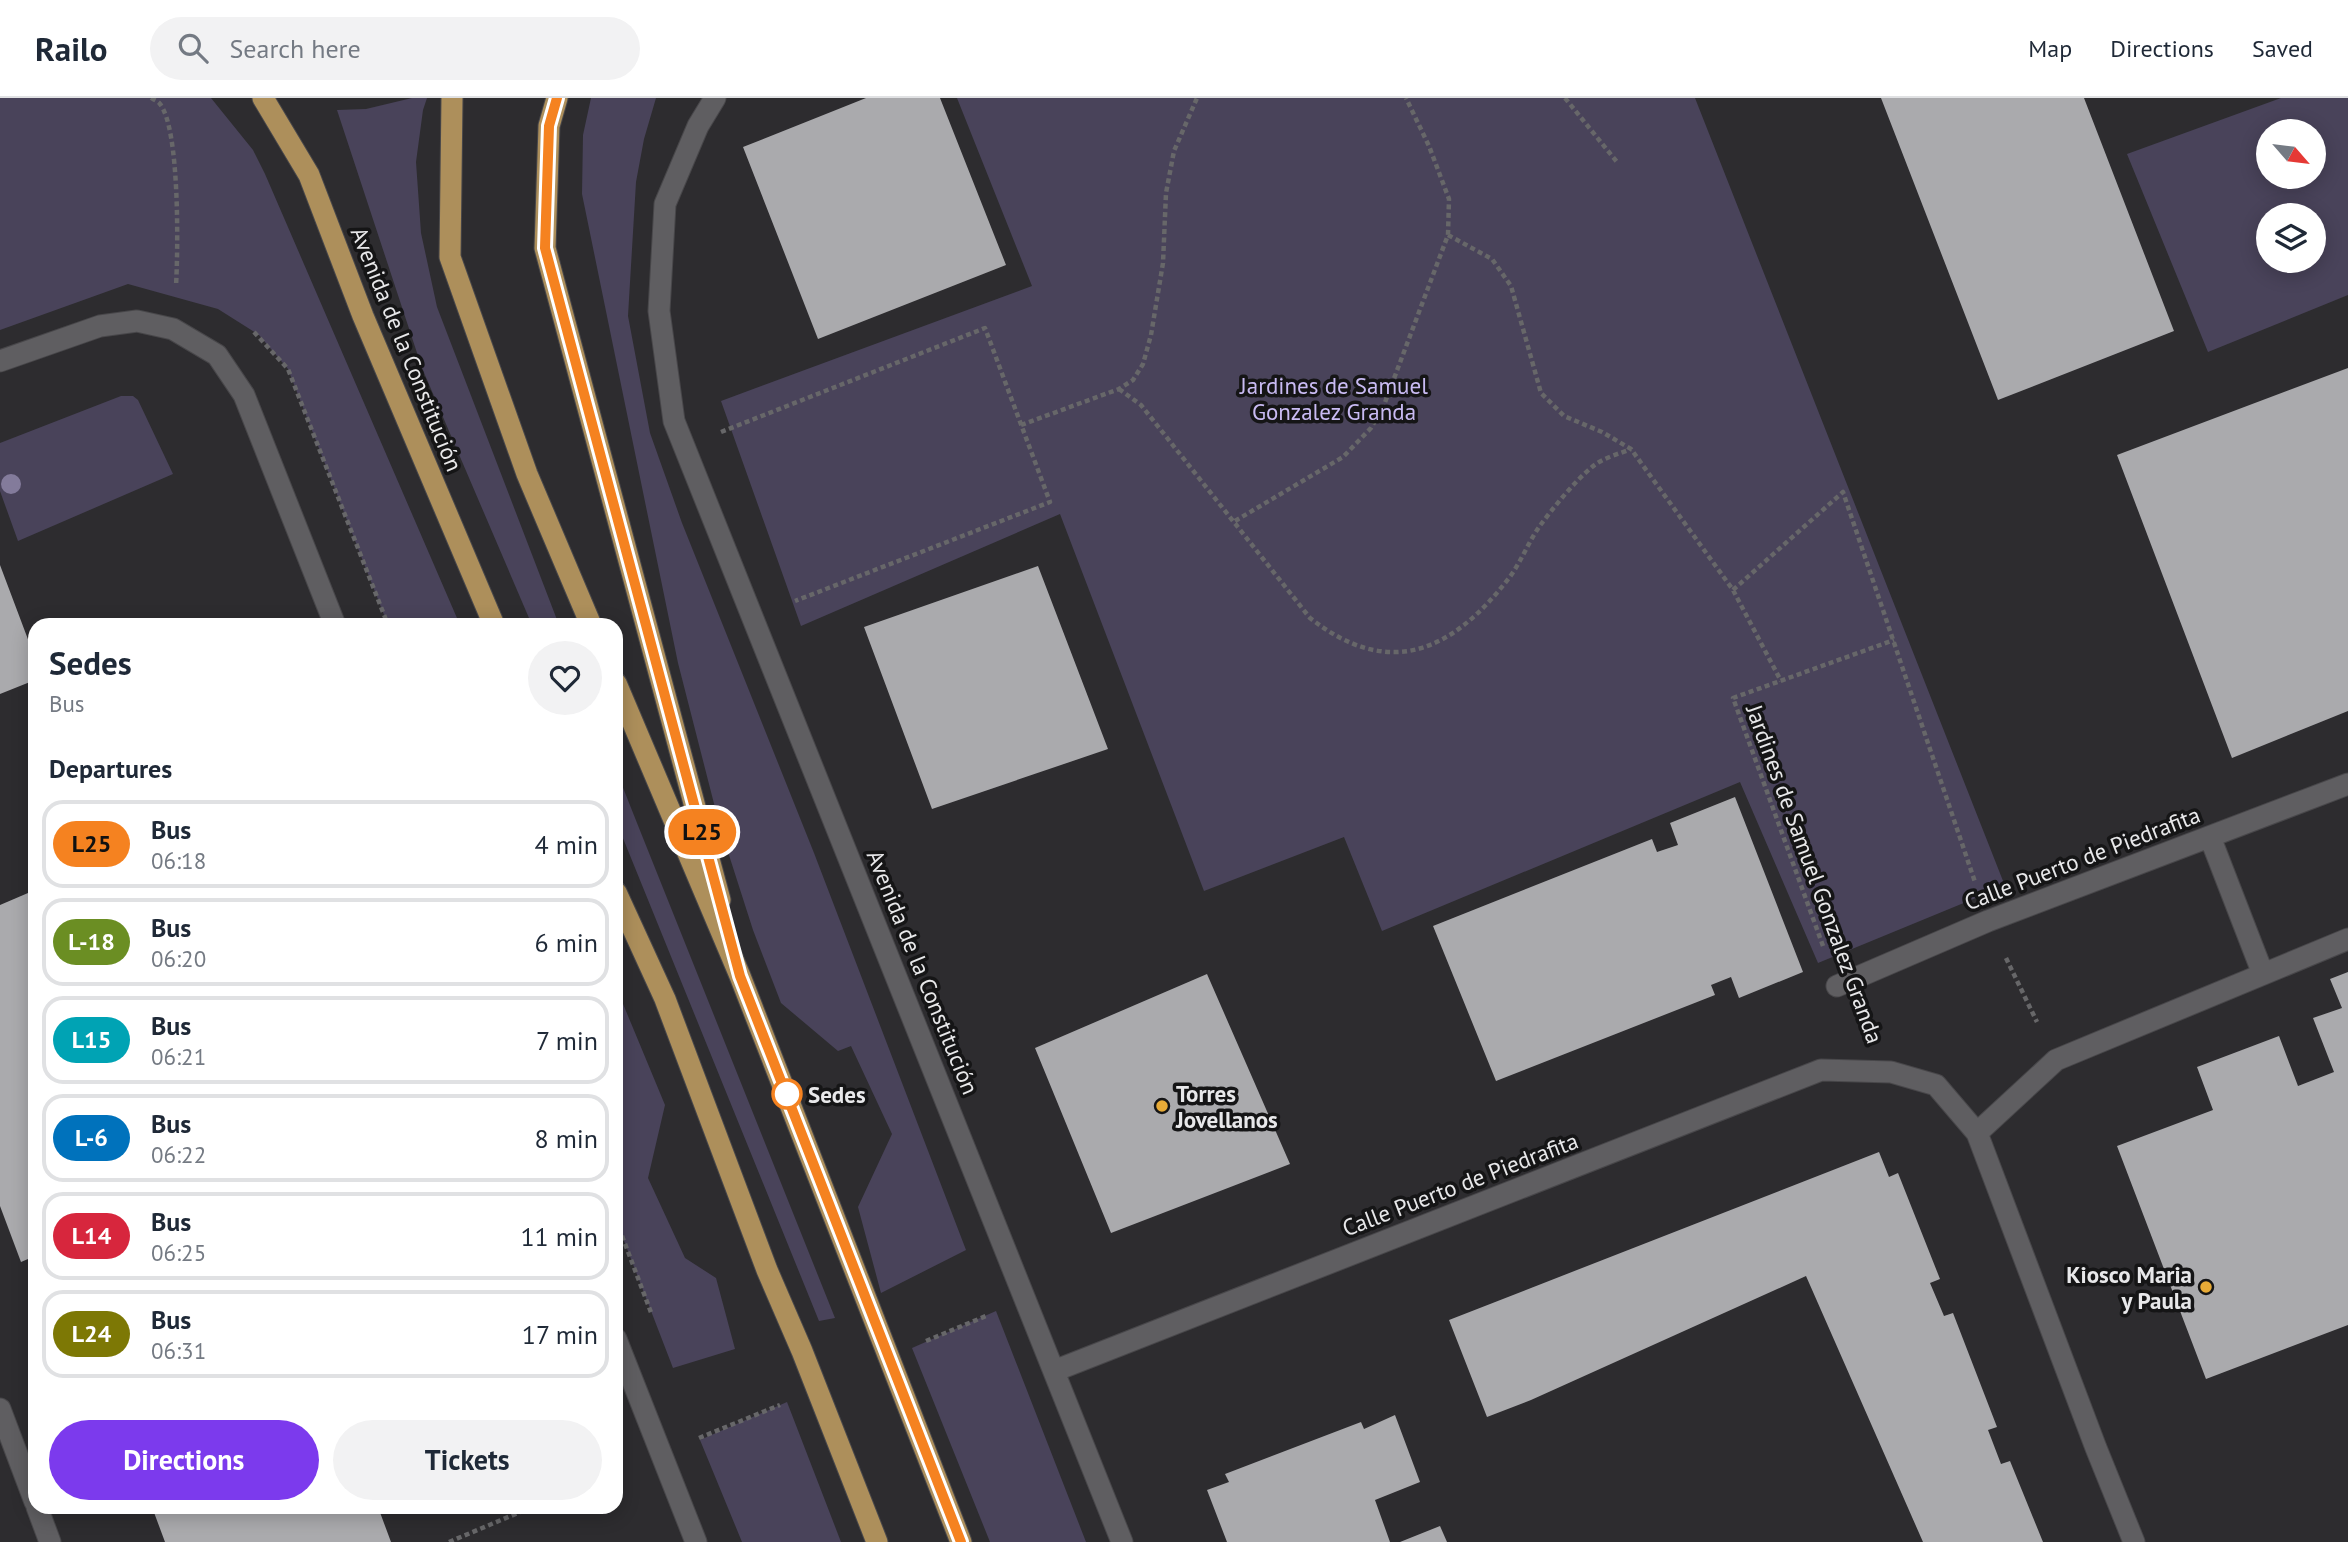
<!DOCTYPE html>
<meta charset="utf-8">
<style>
body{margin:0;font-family:"PT Sans",sans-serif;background:#f2f2f3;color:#1f2937;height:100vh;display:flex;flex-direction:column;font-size:26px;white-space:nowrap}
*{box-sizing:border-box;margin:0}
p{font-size:23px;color:#747a83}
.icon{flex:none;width:38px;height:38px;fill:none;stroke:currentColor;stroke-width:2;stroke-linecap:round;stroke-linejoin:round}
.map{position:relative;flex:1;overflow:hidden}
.drawer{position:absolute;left:28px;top:520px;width:595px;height:896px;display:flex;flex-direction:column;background:#fff;border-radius:21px;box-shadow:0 4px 18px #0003}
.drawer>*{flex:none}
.badge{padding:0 14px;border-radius:23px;font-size:24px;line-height:46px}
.needle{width:46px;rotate:118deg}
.buttons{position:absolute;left:2256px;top:21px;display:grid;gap:14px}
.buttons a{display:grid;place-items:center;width:70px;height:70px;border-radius:50%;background:#fff;box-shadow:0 4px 18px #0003;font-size:35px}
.map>.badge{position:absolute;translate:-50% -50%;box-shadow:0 0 0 4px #fff}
h2{padding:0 21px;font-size:26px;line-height:63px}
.round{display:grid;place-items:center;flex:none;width:74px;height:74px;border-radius:37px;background:#f2f2f3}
.head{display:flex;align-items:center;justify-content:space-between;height:119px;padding:0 21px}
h1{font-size:33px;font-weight:800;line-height:52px}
.primary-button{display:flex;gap:14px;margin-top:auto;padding:14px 21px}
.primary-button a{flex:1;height:80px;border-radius:42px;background:#7c3aed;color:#fff;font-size:28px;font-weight:800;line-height:80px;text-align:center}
.primary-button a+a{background:#f2f2f3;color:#1f2937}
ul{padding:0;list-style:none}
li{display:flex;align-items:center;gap:21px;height:88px;margin:0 14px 10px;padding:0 7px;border:4px solid #e0e1e3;border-radius:21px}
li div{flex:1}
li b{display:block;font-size:26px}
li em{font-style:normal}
li .badge{min-width:77px;font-weight:700;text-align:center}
header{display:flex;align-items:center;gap:42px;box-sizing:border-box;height:98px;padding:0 35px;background:#fff;border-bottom:2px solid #e0e1e3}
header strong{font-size:33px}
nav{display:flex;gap:38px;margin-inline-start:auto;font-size:24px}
.search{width:490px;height:63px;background:#f2f2f3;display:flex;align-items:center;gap:18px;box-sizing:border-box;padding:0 24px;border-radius:38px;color:#747a83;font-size:26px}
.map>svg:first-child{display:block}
</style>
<header>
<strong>Railo</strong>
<div class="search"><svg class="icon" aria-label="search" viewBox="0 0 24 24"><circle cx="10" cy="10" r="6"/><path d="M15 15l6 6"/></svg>Search here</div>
<nav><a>Map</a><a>Directions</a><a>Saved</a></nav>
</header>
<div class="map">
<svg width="2348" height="1444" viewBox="0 0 2348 1444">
<rect width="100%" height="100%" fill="#2d2c2f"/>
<path fill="#49435a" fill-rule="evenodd" d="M 0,0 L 211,0 L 253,52 L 265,76 L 460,527 L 388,527 L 288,271 L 259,237 L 218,211 L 128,186 L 0,232 Z
M 412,0 L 427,0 L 423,12 L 416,64 L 421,135 L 437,209 L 559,527 L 532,527 L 422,270 L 337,12 L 366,11 Z
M 591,0 L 656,0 L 644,41 L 636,84 L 628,218 L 650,335 L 682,425 L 814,755 L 966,1152 L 881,1195 L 858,1109 L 892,1036 L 851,948 L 838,953 L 781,905 L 753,832 L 720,729 L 678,565 L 582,96 L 583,37 Z
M 957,0 L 1695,0 L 2005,788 L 1818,865 L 1740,684 L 1382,833 L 1344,739 L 1204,793 L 1060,416 L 801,528 L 721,303 L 1032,188 Z
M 2281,0 L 2348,0 L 2348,197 L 2208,254 L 2127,56 ZM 2268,33 L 2314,33 L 2314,79 L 2268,79 ZM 2268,117 L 2314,117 L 2314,163 L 2268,163 Z
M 121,298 L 133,298 L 138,302 L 173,376 L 18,443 L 0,393 L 0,345 Z
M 616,672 L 637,725 L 835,1220 L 819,1223 L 616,723 Z
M 616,889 L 665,1007 L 648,1080 L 685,1160 L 716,1180 L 735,1251 L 673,1270 L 616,1122 Z
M 996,1213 L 1086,1444 L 990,1444 L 912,1250 Z
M 787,1304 L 841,1444 L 742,1444 L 700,1342 Z"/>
<path fill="#aaaaad" d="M 866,0 L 940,0 L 1006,167 L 818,241 L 743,49 Z
M 1881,0 L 2084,0 L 2174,233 L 1998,302 Z
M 2348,270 L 2348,613 L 2232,660 L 2117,357 Z
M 0,467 L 35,560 L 35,582 L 0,596 Z
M 1038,468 L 1108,651 L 932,711 L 864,529 Z
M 1735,699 L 1803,874 L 1739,900 L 1731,879 L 1711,887 L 1715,897 L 1496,983 L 1433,828 L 1652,741 L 1657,754 L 1678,747 L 1670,725 Z
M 35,792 L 35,1158 L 21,1164 L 0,1108 L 0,807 Z
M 2348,874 L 2348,1227 L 2206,1281 L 2117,1048 L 2213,1012 L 2197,969 L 2279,938 L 2298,988 L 2334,974 L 2313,920 L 2342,910 L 2330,881 Z
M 1207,876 L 1290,1066 L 1111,1135 L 1035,950 Z
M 1879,1054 L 1889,1079 L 1898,1075 L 1940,1181 L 1930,1185 L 1944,1218 L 1953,1215 L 1997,1329 L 1988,1332 L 2001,1366 L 2010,1363 L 2043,1444 L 1923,1444 L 1806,1178 L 1531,1302 L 1487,1319 L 1449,1222 Z
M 1395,1317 L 1420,1384 L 1375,1402 L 1390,1444 L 1227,1444 L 1207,1392 L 1229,1384 L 1225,1376 L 1361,1324 L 1364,1331 Z
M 152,1409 L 378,1409 L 391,1444 L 165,1444 Z
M 1440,1428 L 1447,1444 L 1400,1444 Z"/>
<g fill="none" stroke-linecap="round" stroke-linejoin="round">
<defs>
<path id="minor" d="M 715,0 L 698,28 L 665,106 L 659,213 L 674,323 L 1122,1444
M 0,263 L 100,228 L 137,223 L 173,231 L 217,257 L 244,297 L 335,527
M 2210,739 L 2263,876
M 1837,888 L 1988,823 L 2348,686
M 1977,1035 L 2056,962 L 2348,841
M 616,1241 L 696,1444
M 1054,1273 L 1821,972 L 1891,974 L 1936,987 L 1977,1035 L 2096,1350 L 2134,1444
M 0,1311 L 35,1404
M 37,1409 L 50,1444"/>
<path id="major" d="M 263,0 L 309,77 L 363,218 L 494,527
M 452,0 L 450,159 L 527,376 L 591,527
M 557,0 L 549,28 L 545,150 L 720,802
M 616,585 L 740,878 L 961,1444
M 616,794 L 665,901 L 767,1172 L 802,1253 L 877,1444"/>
</defs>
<use href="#minor" stroke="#48474a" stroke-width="23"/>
<use href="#major" stroke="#48474a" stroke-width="23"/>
<path stroke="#676769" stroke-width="4.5" stroke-dasharray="5 3.5" stroke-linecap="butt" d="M 151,0 C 154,2 158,3 160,6 C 180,31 178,154 176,188
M 1565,0 L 1617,64
M 1448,137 L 1492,161 L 1511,188 L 1541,295 L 1564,318 L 1602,334 L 1631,351 L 1733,492 L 1781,583
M 254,234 L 288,271 L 388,527
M 1119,291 L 1141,307 L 1310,520 C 1389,582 1452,554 1509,480 C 1521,464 1528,445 1539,429 C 1553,410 1574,384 1592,369 C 1602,360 1619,356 1631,351
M 1021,327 L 1119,291 L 1133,282 L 1143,266 L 1151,237 L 1163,165 L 1166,95 L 1174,53 L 1197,0
M 721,334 L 985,230 L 1050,404 L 795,503
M 1235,423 L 1343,359 L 1371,330 L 1384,307 L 1448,137 L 1449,101 L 1429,48 L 1406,0
M 1733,492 L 1843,394 L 1975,784
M 1823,848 L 1733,600 L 1894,542
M 2006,860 L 2037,924
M 616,1122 L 652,1217
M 926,1243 L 986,1218
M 699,1340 L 780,1307
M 449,1444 L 532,1409"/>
<use href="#minor" stroke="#5f5e61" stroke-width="21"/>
<use href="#major" stroke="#ad8f5b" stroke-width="21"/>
</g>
<circle fill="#837b9b" cx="11" cy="386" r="10"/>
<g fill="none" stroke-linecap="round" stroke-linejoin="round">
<defs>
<path id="line" d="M 557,0 L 549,28 L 545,150 L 740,878 L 961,1444"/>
</defs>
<use href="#line" stroke="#fff" stroke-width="16"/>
<use href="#line" stroke="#f58220" stroke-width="10"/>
</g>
<circle fill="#fff" stroke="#f58220" stroke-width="3.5" cx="787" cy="996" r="14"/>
<g fill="#e8ab37" stroke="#151516" stroke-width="2.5">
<circle cx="1162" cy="1008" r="7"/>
<circle cx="2206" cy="1189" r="7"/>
</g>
<g text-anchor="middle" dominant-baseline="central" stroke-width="7" stroke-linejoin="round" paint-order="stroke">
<g font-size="23" fill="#e8e8ea" stroke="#151516">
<text transform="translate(407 251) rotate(68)">Avenida de la Constitución</text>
<text transform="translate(2082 760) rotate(-21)">Calle Puerto de Piedrafita</text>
<text transform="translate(1815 776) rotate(70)">Jardines de Samuel Gonzalez Granda</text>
<text transform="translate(923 874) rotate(68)">Avenida de la Constitución</text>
<text transform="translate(1460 1086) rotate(-21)">Calle Puerto de Piedrafita</text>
</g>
<g font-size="23" fill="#c9bbf3" stroke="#151516">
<text x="1334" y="287">Jardines de Samuel<tspan x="1334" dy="26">Gonzalez Granda</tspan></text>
</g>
<g font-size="23" font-weight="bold" fill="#e8e8ea" stroke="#151516" text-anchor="start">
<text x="1176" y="995">Torres<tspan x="1176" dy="26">Jovellanos</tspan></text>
<text x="2192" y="1176" text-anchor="end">Kiosco Maria<tspan x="2192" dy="26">y Paula</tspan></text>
</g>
<g font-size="23" font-weight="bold" fill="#e8e8ea" stroke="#151516" text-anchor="start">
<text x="808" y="996">Sedes</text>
</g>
</g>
</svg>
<div class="buttons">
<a><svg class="needle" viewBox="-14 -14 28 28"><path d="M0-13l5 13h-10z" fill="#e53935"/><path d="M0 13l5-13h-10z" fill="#747a83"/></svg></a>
<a><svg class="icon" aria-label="layers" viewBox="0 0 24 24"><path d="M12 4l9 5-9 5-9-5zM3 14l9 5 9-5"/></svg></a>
</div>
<b class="badge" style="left:702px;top:734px;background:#f58220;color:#111">L25</b>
<section class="drawer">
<div class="head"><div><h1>Sedes</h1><p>Bus</p></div><a class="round"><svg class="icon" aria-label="heart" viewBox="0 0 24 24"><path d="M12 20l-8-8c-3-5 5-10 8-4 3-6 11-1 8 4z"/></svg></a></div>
<h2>Departures</h2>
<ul>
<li><span class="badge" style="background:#f58220;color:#111">L25</span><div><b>Bus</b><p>06:18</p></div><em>4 min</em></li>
<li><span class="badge" style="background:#6b8e23;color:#fff">L-18</span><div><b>Bus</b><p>06:20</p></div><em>6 min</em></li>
<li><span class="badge" style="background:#00a3b4;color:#fff">L15</span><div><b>Bus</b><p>06:21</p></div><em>7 min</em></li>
<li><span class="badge" style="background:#0072bc;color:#fff">L-6</span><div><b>Bus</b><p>06:22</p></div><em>8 min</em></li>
<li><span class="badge" style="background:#d7263d;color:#fff">L14</span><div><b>Bus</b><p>06:25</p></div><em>11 min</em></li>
<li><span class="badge" style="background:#7d7805;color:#fff">L24</span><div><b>Bus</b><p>06:31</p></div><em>17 min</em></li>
</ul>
<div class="primary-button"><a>Directions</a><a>Tickets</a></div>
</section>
</div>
